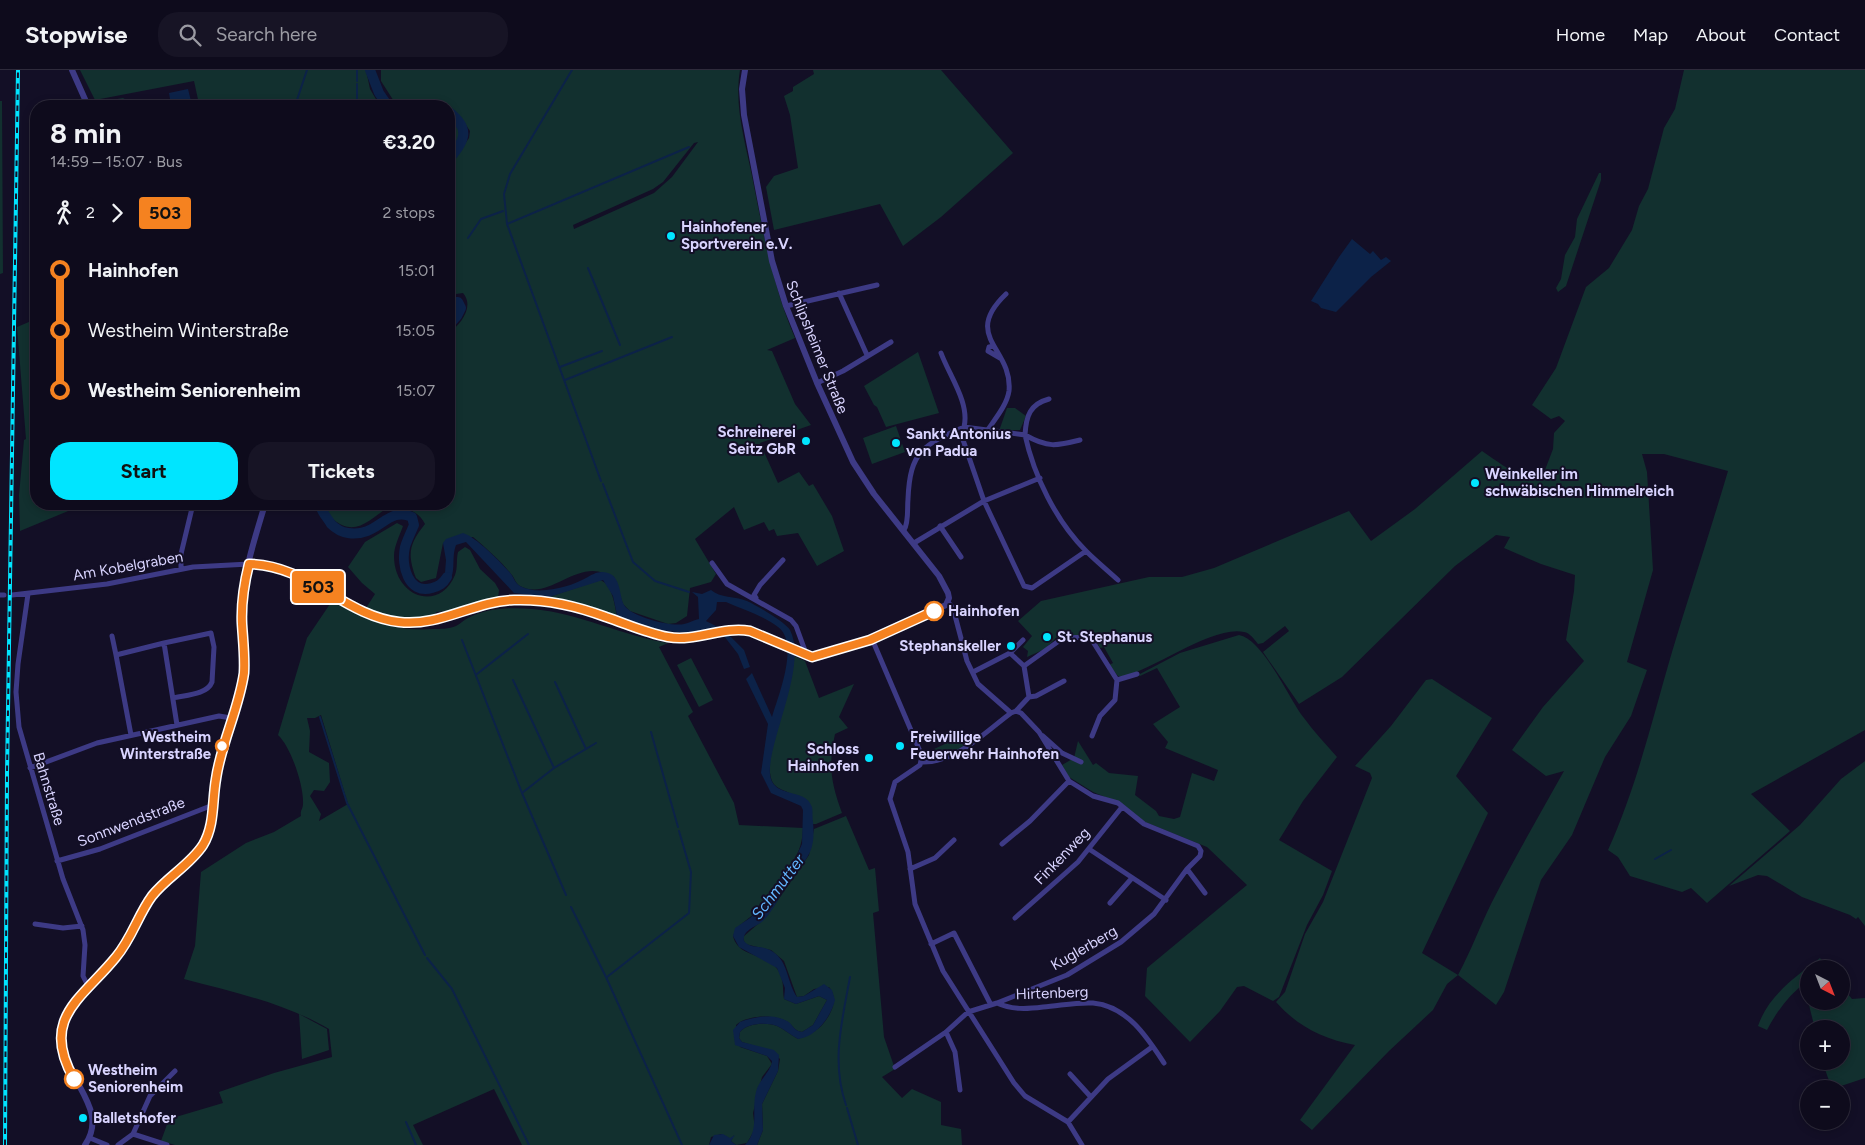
<!DOCTYPE html>
<meta charset="utf-8">
<style>
body{margin:0;font-family:Figtree,sans-serif;background:#171425;color:#f1f3f6;height:100vh;display:flex;flex-direction:column;font-size:19px;white-space:nowrap}
*{box-sizing:border-box;margin:0}
p{font-size:16px;color:#9b9ba3}
.icon{flex:none;width:28px;height:28px;fill:none;stroke:currentColor;stroke-width:2;stroke-linecap:round;stroke-linejoin:round}
.map{position:relative;flex:1;overflow:hidden}
.sheet{position:absolute;left:30px;top:30px;width:425px;height:410px;display:flex;flex-direction:column;background:#0e0b1c;border-radius:20px;box-shadow:0 2px 8px #0003,0 0 0 1px #2e2b3b}
.sheet>*{flex:none}
.badge{padding:0 10px;border-radius:4px;font-size:18px;line-height:32px}
.needle{width:32px;rotate:138deg}
.fabs{position:absolute;left:1800px;top:890px;display:grid;gap:10px}
.fabs a{display:grid;place-items:center;width:50px;height:50px;border-radius:50%;background:#0e0b1c;box-shadow:0 2px 8px #0003,0 0 0 1px #2e2b3b;font-size:25px}
.map>.badge{position:absolute;translate:-50% -50%;box-shadow:0 0 0 2px #fff}
.legs{display:flex;align-items:center;gap:8px;height:55px;padding:0 20px;font-size:16px}
.legs p{margin-inline-start:auto}
.head{display:flex;align-items:center;justify-content:space-between;height:85px;padding:0 20px}
h1{font-size:28px;font-weight:700;line-height:38px}
.primary-button{display:flex;gap:10px;margin-top:auto;padding:10px 20px}
.primary-button a{flex:1;height:58px;border-radius:20px;background:#00e5ff;color:#111;font-size:20px;font-weight:700;line-height:58px;text-align:center}
.primary-button a+a{background:#171425;color:#f1f3f6}
ul{padding:0 20px;list-style:none}
li{display:flex;align-items:center;gap:18px;height:60px;font-size:19px}
li i{display:grid;place-items:center;width:8px;height:100%;margin:0 6px;background:currentColor}
li i::after{content:'';width:12px;height:12px;margin:-6px;border:4px solid;border-radius:50%;background:#0e0b1c}
li p{margin-inline-start:auto}
li:first-child i{background:linear-gradient(#0000 50%,currentColor 0)}
li:last-child i{background:linear-gradient(currentColor 50%,#0000 0)}
header{display:flex;align-items:center;gap:30px;box-sizing:border-box;height:70px;padding:0 25px;background:#0e0b1c;border-bottom:1px solid #2e2b3b}
header strong{font-size:24px}
nav{display:flex;gap:28px;margin-inline-start:auto;font-size:18px}
.search{width:350px;height:45px;background:#171425;display:flex;align-items:center;gap:12px;box-sizing:border-box;padding:0 18px;border-radius:20px;color:#9b9ba3;font-size:19px}
.map>svg:first-child{display:block}
</style>
<header>
<strong>Stopwise</strong>
<div class="search"><svg class="icon" aria-label="search" viewBox="0 0 24 24"><circle cx="10" cy="10" r="6"/><path d="M15 15l6 6"/></svg>Search here</div>
<nav><a>Home</a><a>Map</a><a>About</a><a>Contact</a></nav>
</header>
<div class="map">
<svg width="1865" height="1075" viewBox="0 0 1865 1075">
<rect width="100%" height="100%" fill="#130f26"/>
<path fill="#12302f" fill-rule="evenodd" d="M 80,0 L 366,0 L 370,19 L 380,36 L 181,36 L 199,34 L 194,11 L 95,30 Z
M 381,0 L 740,0 C 734,36 745,71 752,106 C 763,162 773,217 795,268 L 767,280 L 772,281 L 795,334 L 811,355 L 760,373 L 778,413 L 799,402 L 809,416 L 813,414 L 832,446 L 844,481 L 817,496 L 798,463 L 777,466 L 774,459 L 769,461 L 764,452 L 744,460 L 734,437 L 695,469 L 716,504 L 711,512 L 690,518 L 687,546 L 676,553 L 668,554 L 630,541 L 623,534 L 614,507 C 607,504 600,501 593,501 C 567,501 545,529 520,516 C 515,513 515,508 511,504 C 501,491 486,478 473,467 L 443,473 L 436,508 L 421,512 L 416,508 C 407,484 409,474 425,454 C 418,440 405,438 390,436 C 371,448 356,468 334,450 C 329,445 324,441 323,434 L 449,434 L 449,263 C 460,255 475,237 463,223 L 449,225 L 449,97 L 469,68 L 470,61 L 460,46 L 446,35 L 397,36 L 381,11 ZM 698,72 L 672,107 L 654,123 L 574,159 L 573,155 L 653,119 L 663,112 L 694,73 Z
M 813,0 L 941,0 L 1013,83 L 941,147 L 903,176 L 880,134 L 774,160 L 766,117 L 774,106 L 798,98 L 790,45 L 784,26 L 793,21 L 793,17 L 814,4 Z
M 1684,0 L 1865,0 L 1865,660 L 1751,724 L 1790,761 L 1707,833 L 1691,818 L 1682,822 L 1630,806 L 1618,787 L 1608,780 C 1637,716 1652,650 1672,582 C 1690,522 1710,462 1728,401 L 1664,384 L 1642,384 L 1647,402 L 1653,500 L 1627,592 L 1647,600 L 1631,646 L 1605,687 L 1572,765 L 1541,810 L 1504,922 L 1496,935 L 1458,905 L 1447,914 L 1433,940 L 1389,981 L 1312,1060 L 1300,1050 L 1355,975 C 1323,969 1297,956 1276,932 L 1285,922 L 1305,864 L 1323,832 L 1372,708 L 1370,703 L 1355,696 L 1391,656 L 1426,610 L 1432,609 L 1492,648 L 1456,706 L 1488,743 L 1422,883 L 1458,905 C 1471,881 1480,856 1492,832 C 1515,787 1540,744 1564,701 L 1546,706 L 1512,680 L 1543,637 L 1584,591 L 1566,570 L 1574,521 L 1575,505 L 1541,494 L 1504,478 L 1510,467 L 1496,465 L 1455,496 L 1342,607 L 1299,634 L 1263,582 L 1289,561 L 1285,556 L 1263,573 L 1258,574 C 1254,569 1250,563 1244,562 C 1213,555 1153,600 1122,607 L 1118,606 L 1109,595 L 1113,593 L 1104,577 L 1100,578 L 1093,564 L 1065,566 L 1061,563 L 1045,579 L 1027,587 L 1028,581 L 1023,577 L 1032,566 L 1018,551 L 1041,531 L 1149,507 L 1182,507 L 1214,498 L 1349,441 L 1371,471 L 1415,439 L 1482,381 C 1502,394 1521,413 1545,400 L 1553,379 L 1554,363 L 1565,351 L 1559,346 L 1551,349 L 1532,335 L 1556,298 L 1586,217 L 1609,198 L 1632,160 L 1639,136 L 1648,119 L 1664,58 L 1675,39 Z
M 123,28 L 128,31 L 129,36 L 96,36 L 99,32 Z
M 0,31 L 2,31 L 3,203 L 0,204 Z
M 449,48 L 456,55 L 462,66 L 449,82 Z
M 1599,103 L 1601,103 L 1601,110 L 1566,216 L 1558,222 L 1556,218 L 1561,209 L 1565,185 L 1575,167 L 1577,149 Z
M 36,249 L 36,434 L 85,434 L 20,461 L 19,425 L 24,370 L 26,369 L 17,257 Z
M 918,282 L 939,343 L 886,357 L 877,337 L 874,335 L 864,316 Z
M 1007,338 L 1015,338 L 1026,346 L 1020,360 L 999,361 Z
M 896,356 L 905,382 L 872,394 L 863,368 Z
M 397,453 L 403,456 C 400,465 394,476 394,486 C 394,527 439,543 455,505 C 458,497 456,490 458,482 L 465,477 L 470,480 L 480,499 L 495,513 L 499,520 L 498,529 L 449,543 L 448,541 L 436,542 L 434,548 C 410,551 389,549 366,538 L 375,524 L 362,513 L 348,497 L 365,472 Z
M 600,510 C 612,514 615,535 617,547 L 549,530 L 549,527 Z
M 332,531 C 365,550 395,562 433,559 C 440,559 449,559 456,556 C 460,554 464,550 468,548 C 486,538 512,537 532,539 C 580,543 622,566 668,573 L 659,577 L 693,642 L 688,646 L 734,733 L 739,755 L 803,758 C 802,786 790,794 775,816 C 769,824 767,832 760,839 C 751,848 737,854 733,866 C 738,888 767,883 778,900 C 785,912 782,918 784,929 L 796,934 L 819,926 L 827,930 L 813,955 L 802,962 C 793,961 793,954 786,951 C 773,944 747,945 736,955 L 740,977 L 767,986 L 772,994 L 762,1007 L 753,1043 L 755,1059 L 747,1073 L 736,1075 L 731,1071 L 734,1065 L 731,1069 L 721,1064 L 711,1067 L 709,1075 L 522,1075 L 494,1019 L 413,1055 L 423,1075 L 175,1075 L 161,1071 L 169,1049 L 223,1033 L 219,1022 L 274,1003 L 332,987 L 329,959 C 285,933 233,922 184,909 L 195,876 L 201,802 L 246,773 L 274,762 L 301,746 C 300,740 303,739 303,734 C 304,716 291,677 278,665 L 307,568 ZM 321,645 L 348,734 L 319,751 L 321,744 L 310,726 L 314,720 L 324,721 L 330,712 L 329,693 L 309,682 L 310,661 L 307,648 L 315,648 Z
M 1239,565 C 1263,569 1289,629 1304,648 C 1314,662 1326,674 1337,687 L 1303,731 L 1279,770 L 1332,801 L 1323,825 L 1307,855 L 1279,927 L 1273,931 L 1244,916 L 1237,917 L 1220,941 L 1190,972 L 1145,926 L 1147,898 L 1247,815 L 1207,777 L 1145,752 L 1122,734 L 1093,722 L 1069,707 L 1062,695 L 1074,688 L 1078,671 L 1093,695 L 1096,693 L 1109,703 L 1138,706 L 1135,725 L 1156,741 L 1159,746 L 1174,749 L 1180,747 L 1192,703 L 1214,711 L 1218,700 L 1165,678 L 1168,672 L 1153,654 L 1180,637 L 1157,598 L 1140,606 L 1138,605 L 1180,583 Z
M 794,586 L 805,591 L 819,628 L 854,614 L 839,647 L 848,658 L 835,664 C 828,696 831,713 842,743 L 816,754 L 813,754 C 812,744 799,730 791,724 C 783,719 774,719 771,708 C 763,677 793,623 794,586 Z
M 691,588 L 713,630 L 699,637 L 677,595 Z
M 973,661 L 976,665 C 971,679 947,685 934,688 L 932,685 L 936,683 L 934,679 L 969,663 L 971,666 L 974,664 Z
M 1865,691 L 1865,856 L 1858,847 L 1856,849 L 1850,845 L 1802,827 L 1767,806 L 1758,805 L 1729,816 L 1800,755 L 1841,709 Z
M 846,746 L 869,800 L 875,798 L 879,841 L 873,843 L 884,967 L 895,999 L 882,1007 L 902,1028 L 912,1019 L 941,1032 L 941,1055 L 961,1059 L 962,1075 L 757,1075 L 763,1060 L 762,1034 L 778,1001 L 780,989 L 771,981 L 742,972 L 739,968 L 740,962 C 747,953 767,952 777,956 C 784,959 791,965 798,969 C 805,966 813,963 819,958 C 830,948 840,929 829,917 L 814,919 L 804,926 L 797,927 L 784,891 L 771,880 L 745,874 L 743,867 L 767,846 L 809,785 L 814,759 Z
M 1820,888 L 1828,899 L 1809,899 L 1809,914 L 1806,912 C 1789,925 1777,941 1767,960 L 1758,956 C 1768,926 1795,907 1820,888 Z
M 1841,916 L 1852,929 L 1865,928 L 1865,1008 L 1832,1019 L 1822,991 L 1841,991 L 1845,983 L 1841,981 L 1841,959 L 1815,959 L 1808,931 L 1809,928 L 1809,931 L 1841,931 Z
M 299,944 L 327,959 L 329,980 L 302,989 Z"/>
<path fill="#0c2248" d="M 188,19 L 191,31 L 171,35 L 169,23 Z
M 1352,169 L 1370,184 L 1373,181 L 1381,190 L 1386,187 L 1391,191 L 1371,207 L 1336,242 L 1321,238 L 1318,234 L 1311,231 L 1339,187 Z
M 463,463 C 476,467 502,493 511,504 C 514,508 515,513 520,516 C 538,526 570,517 586,508 C 593,504 599,500 608,503 C 621,507 619,525 624,535 C 631,547 672,557 684,554 C 689,553 694,550 699,549 L 698,527 L 692,522 L 702,524 L 711,520 C 720,528 735,526 747,531 C 756,535 785,552 790,560 C 807,593 773,660 770,697 C 767,732 805,715 812,737 C 813,741 812,747 813,752 C 814,762 814,773 810,782 C 805,793 795,802 788,813 C 780,825 774,840 763,851 C 756,857 742,860 744,871 C 750,879 761,875 770,880 C 789,890 786,911 797,927 L 804,926 L 824,914 L 832,920 L 835,930 C 831,947 816,967 798,969 C 791,965 784,959 777,956 C 767,952 747,953 740,962 L 739,968 L 742,972 L 774,980 L 779,985 L 778,1001 L 762,1034 L 763,1060 L 757,1075 L 745,1075 C 760,1060 751,1041 756,1022 C 758,1011 772,1000 772,991 L 767,986 L 735,975 L 733,960 L 740,952 C 754,947 773,943 787,951 C 793,954 793,961 802,962 L 813,955 L 827,930 L 819,926 L 796,934 L 784,929 L 785,918 L 777,898 L 739,877 L 733,866 L 735,858 L 750,848 L 766,833 L 783,803 L 794,792 L 802,774 L 803,740 L 801,736 L 771,723 L 761,703 L 768,654 L 746,609 L 752,603 L 772,647 C 778,626 800,573 778,557 C 763,545 743,540 726,532 L 717,532 L 716,540 L 706,551 L 720,558 C 684,567 651,561 617,545 L 613,526 L 603,510 L 549,527 L 514,523 L 466,472 L 456,475 C 450,491 459,506 443,518 L 435,513 L 445,503 L 446,490 L 443,473 L 446,469 Z
M 729,565 L 744,580 L 750,597 L 744,599 L 738,584 L 724,566 Z
M 723,1064 L 730,1068 L 735,1065 L 731,1071 L 736,1075 L 709,1075 L 714,1065 Z"/>
<g fill="none" stroke-linecap="round" stroke-linejoin="round">
<path stroke="#0c2248" stroke-width="2" d="M 357,0 L 357,11
M 572,0 L 510,104 L 504,124 L 507,154 L 601,411
M 295,36 L 307,0
M 357,36 L 357,14
M 507,154 L 689,77
M 468,168 L 481,149 L 503,141
M 588,198 L 620,275
M 560,297 L 602,281
M 565,310 L 672,267
M 603,414 L 633,492 L 655,511 L 689,522
M 462,570 L 522,723 L 566,825
M 477,604 L 528,564
M 513,610 L 554,698
M 555,612 L 586,679
M 320,647 L 347,733 L 425,885
M 651,662 L 678,757
M 522,723 L 554,698 L 596,673
M 1655,789 L 1671,780
M 571,837 L 606,907 L 682,1075
M 427,888 L 452,919 L 529,1075
M 607,907 L 689,843 L 691,802 L 679,761
M 846,1035 C 831,992 842,951 850,907
M 847,1038 L 858,1075
M 406,1052 L 416,1075"/>
<path stroke="#0c2248" stroke-width="10" d="M 370,0 L 379,23 L 388,36
M 449,42 C 471,59 465,71 449,89
M 449,232 L 458,232 L 461,238 L 457,246 L 449,255
M 320,434 C 321,442 327,447 331,454 C 336,459 341,462 348,463 C 379,468 387,435 412,447 L 414,455 C 411,462 407,470 405,477 C 401,495 408,525 432,518 C 439,516 443,514 447,507"/>
<path stroke="#3d3a85" stroke-width="5" d="M 839,223 L 867,285
M 786,236 L 877,215
M 994,276 L 989,277 L 988,281 L 1000,288
M 817,313 L 843,301 L 891,272
M 1049,329 C 1030,334 1026,346 1025,365 C 1048,378 1056,376 1080,370
M 987,361 C 995,349 1007,335 1009,321 C 1013,278 961,267 1006,224
M 940,456 L 961,487
M 904,460 C 909,452 907,439 908,429 C 910,381 923,375 964,357 C 970,333 949,305 941,283
M 914,473 L 984,431 L 1040,408
M 1086,481 L 1032,518 L 1024,516 L 984,431 L 961,364 L 964,357 L 1025,365 C 1034,406 1056,451 1086,481 C 1096,491 1107,500 1118,510
M 712,493 L 727,514 L 791,550 L 796,556 L 807,586
M 181,499 L 181,484 L 193,434
M 28,524 L 18,594 L 16,622 L 19,657 L 63,809 L 83,860 L 85,875 L 83,906 L 88,916
M 0,525 L 4,525
M 12,525 L 107,514 L 193,497 L 249,494
M 756,528 L 754,525 L 760,515 L 783,490
M 112,566 L 116,585
M 872,569 L 922,686 L 920,695 L 895,712 L 890,729 L 908,782 L 915,834 L 943,901 L 1014,1013 L 1025,1026 L 1068,1052 L 1082,1075
M 164,573 L 211,563 L 214,577 L 212,612 C 207,625 185,625 173,628
M 1010,583 L 1024,596
M 973,602 L 1010,583 L 1023,570
M 1117,610 L 1137,604
M 1029,627 L 1036,626 L 1064,611
M 1011,643 L 1016,641 L 1029,627 L 1024,596 L 1063,568 L 1090,567 L 1117,610 L 1115,630 L 1100,646 L 1092,666
M 131,665 L 116,585 L 164,573 L 177,655
M 1043,666 L 1062,683 L 1081,692
M 922,692 C 956,693 985,662 1011,643 L 978,614 L 967,591 L 953,538 L 948,532
M 30,698 L 97,673 L 219,646 L 231,648
M 1002,774 L 1030,751 L 1069,711
M 1089,779 L 1166,830
M 57,791 L 100,779 L 213,735
M 910,799 L 935,788 L 954,770
M 1187,799 L 1205,823
M 1110,833 L 1132,808
M 1015,848 L 1078,792 L 1122,737
M 35,854 L 63,858 L 82,856
M 931,874 L 954,863 L 991,935
M 997,933 C 1012,940 1027,939 1043,937 C 1059,936 1076,932 1093,933 C 1127,936 1147,967 1164,993
M 946,962 L 955,982 L 960,1020
M 895,997 L 946,962 L 968,942 L 997,933 L 1067,905 L 1121,872 L 1154,844 L 1187,799 L 1200,786 L 1201,781 L 1198,776 L 1144,754 L 1118,733 L 1093,726 L 1069,711 L 1039,662 L 1021,643 L 1016,641
M 1070,1004 L 1090,1026
M 1068,1052 L 1108,1009 L 1152,977
M 133,1064 L 167,1075
M 90,1068 L 107,1075
M 118,1075 L 133,1064 L 150,1026 L 175,1001"/>
<path stroke="#3d3a85" stroke-width="6" d="M 72,0 L 88,36
M 249,494 C 306,495 344,546 399,552 C 440,557 474,531 514,530 C 545,529 577,536 606,547 C 627,554 646,563 668,567 C 696,572 722,557 750,561 L 802,585 L 816,587 L 883,565 L 946,535 L 949,528 L 948,523 L 939,506 L 874,424 L 853,392 L 817,313 L 786,236 L 772,191 L 744,45 L 742,19 L 745,0
M 85,1075 C 114,1032 48,1004 66,948 C 74,923 99,908 116,888 C 133,867 139,841 156,821 C 172,802 197,789 207,766 C 216,745 213,721 217,699 C 224,667 239,636 243,604 C 246,581 241,556 242,533 C 244,500 256,465 265,434"/>
<defs>
<path id="rail" d="M 5,1075 L 7,704 L 18,0"/>
</defs>
<use href="#rail" stroke="#00e5ff" stroke-width="4"/>
<use href="#rail" stroke="#130f26" stroke-width="2" stroke-dasharray="5.5" stroke-linecap="butt"/>
</g>
<g fill="none" stroke-linecap="round" stroke-linejoin="round">
<defs>
<path id="line-1" d="M 74,1009 C 39,948 83,928 116,887 C 132,868 138,845 152,826 C 167,807 190,795 203,775 C 215,755 212,731 216,709 C 221,673 239,639 244,603 C 245,587 243,570 242,554 C 241,533 244,514 249,494 C 306,494 345,546 399,552 C 440,557 474,531 514,530 C 545,529 577,536 606,547 C 627,554 646,563 668,567 C 696,572 722,556 750,561 L 812,587 L 870,570 L 934,541"/>
</defs>
<use href="#line-1" stroke="#fff" stroke-width="11"/>
<use href="#line-1" stroke="#f58220" stroke-width="8"/>
</g>
<g fill="#00e5ff" stroke="#130f26" stroke-width="2">
<circle cx="671" cy="166" r="5"/>
<circle cx="806" cy="371" r="5"/>
<circle cx="896" cy="373" r="5"/>
<circle cx="1475" cy="413" r="5"/>
<circle cx="1047" cy="567" r="5"/>
<circle cx="1011" cy="576" r="5"/>
<circle cx="900" cy="676" r="5"/>
<circle cx="869" cy="688" r="5"/>
<circle cx="83" cy="1048" r="5"/>
</g>
<g fill="#fff" stroke="#f58220" stroke-width="2.5">
<circle cx="934" cy="541" r="9"/>
<circle cx="222" cy="676" r="6"/>
<circle cx="74" cy="1009" r="9"/>
</g>
<g text-anchor="middle" dominant-baseline="central" stroke-width="4" stroke-linejoin="round" paint-order="stroke">
<g font-size="15" font-weight="bold" fill="#d9d4ff" stroke="#130f26" text-anchor="start">
<text x="681" y="157">Hainhofener<tspan x="681" dy="17">Sportverein e.V.</tspan></text>
<text x="796" y="362" text-anchor="end">Schreinerei<tspan x="796" dy="17">Seitz GbR</tspan></text>
<text x="906" y="364">Sankt Antonius<tspan x="906" dy="17">von Padua</tspan></text>
<text x="1485" y="404">Weinkeller im<tspan x="1485" dy="17">schwäbischen Himmelreich</tspan></text>
<text x="1057" y="567">St. Stephanus</text>
<text x="1001" y="576" text-anchor="end">Stephanskeller</text>
<text x="910" y="667">Freiwillige<tspan x="910" dy="17">Feuerwehr Hainhofen</tspan></text>
<text x="859" y="679" text-anchor="end">Schloss<tspan x="859" dy="17">Hainhofen</tspan></text>
<text x="93" y="1048">Balletshofer</text>
</g>
<g font-size="15" fill="#d9d4ff" stroke="#130f26">
<text transform="translate(817 277) rotate(68)">Schlipsheimer Straße</text>
<text transform="translate(128 496) rotate(-10)">Am Kobelgraben</text>
<text transform="translate(49 719) rotate(73)">Bahnstraße</text>
<text transform="translate(131 752) rotate(-21)">Sonnwendstraße</text>
<text transform="translate(1062 786) rotate(-46)">Finkenweg</text>
<text transform="translate(1084 878) rotate(-30)">Kuglerberg</text>
<text transform="translate(1052 923) rotate(-2)">Hirtenberg</text>
</g>
<g font-size="15" font-weight="bold" fill="#d9d4ff" stroke="#130f26" text-anchor="start">
<text x="948" y="541">Hainhofen</text>
<text x="211" y="667" text-anchor="end">Westheim<tspan x="211" dy="17">Winterstraße</tspan></text>
<text x="88" y="1000">Westheim<tspan x="88" dy="17">Seniorenheim</tspan></text>
</g>
<g font-size="16" font-style="italic" fill="#62b6ff" stroke="#130f26">
<text transform="translate(778 817) rotate(-53)">Schmutter</text>
</g>
</g>
</svg>
<div class="fabs">
<a><svg class="needle" viewBox="-14 -14 28 28"><path d="M0-13l5 13h-10z" fill="#e53935"/><path d="M0 13l5-13h-10z" fill="#9b9ba3"/></svg></a>
<a>+</a>
<a>−</a>
</div>
<b class="badge" style="left:318px;top:517px;background:#f58220;color:#111">503</b>
<section class="sheet">
<div class="head"><div><h1>8 min</h1><p>14:59 – 15:07 · Bus</p></div><b>€3.20</b></div>
<div class="legs"><svg class="icon" aria-label="walk" viewBox="0 0 24 24"><circle cx="13" cy="4" r="2"/><path d="M13 8l-2 6 4 7M11 14l-3 7M7 12l3-4h3l4 4"/></svg>2<svg class="icon" aria-label="forward" viewBox="0 0 24 24"><path d="M9 5l7 7-7 7"/></svg><b class="badge" style="background:#f58220;color:#111">503</b><p>2 stops</p></div>
<ul>
<li><i style="color:#f58220"></i><b>Hainhofen</b><p>15:01</p></li>
<li><i style="color:#f58220"></i><span>Westheim Winterstraße</span><p>15:05</p></li>
<li><i style="color:#f58220"></i><b>Westheim Seniorenheim</b><p>15:07</p></li>
</ul>
<div class="primary-button"><a>Start</a><a>Tickets</a></div>
</section>
</div>
